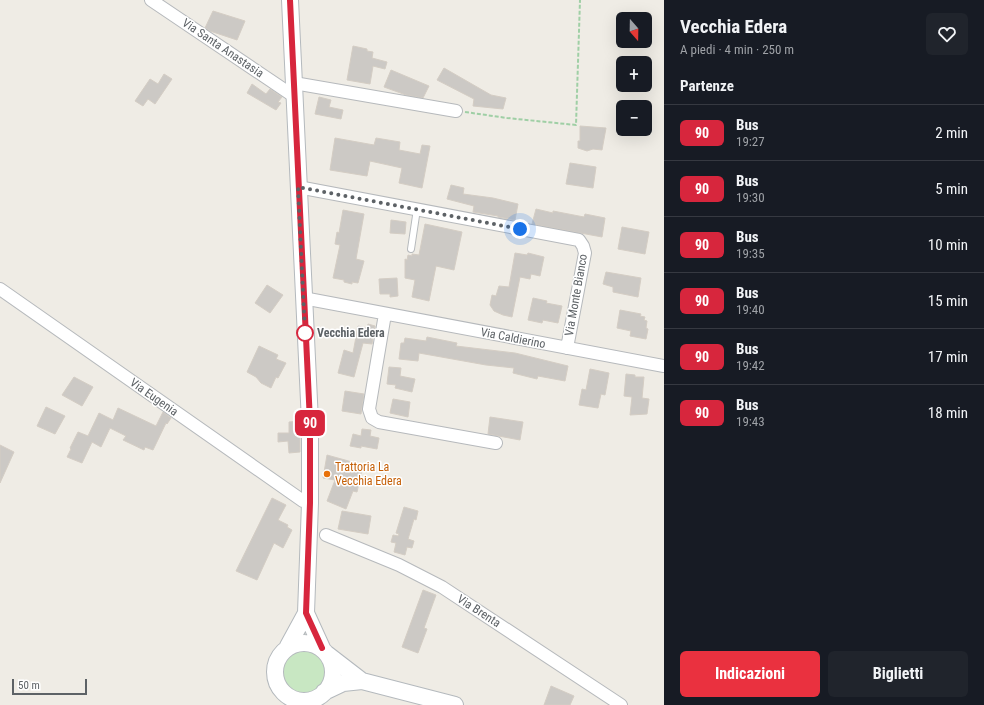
<!DOCTYPE html>
<html lang="it">
<meta charset="utf-8">
<style>
body{margin:0;font-family:"Roboto Condensed",sans-serif;background:#20242c;color:#f1f3f6;height:100vh;display:flex;flex-direction:column;font-size:15px;white-space:nowrap}
*{box-sizing:border-box;margin:0}
p{font-size:13px;color:#9ea1a6}
.icon{flex:none;width:22px;height:22px;fill:none;stroke:currentColor;stroke-width:2;stroke-linecap:round;stroke-linejoin:round}
.map{position:relative;flex:1;overflow:hidden}
.panel{display:flex;flex-direction:column;background:#171b24;width:320px}
.panel>*{flex:none}
.badge{padding:0 8px;border-radius:6px;font-size:14px;line-height:26px}
.needle{width:26px;rotate:160deg}
.buttons{position:absolute;left:616px;top:12px;display:grid;gap:8px}
.buttons a{display:grid;place-items:center;width:36px;height:36px;border-radius:6px;background:#171b24;box-shadow:0 4px 16px #0002;font-size:20px}
.scale{position:absolute;left:12px;bottom:10px;width:75px;box-sizing:border-box;padding-left:4px;border:2px solid #5d6266;border-top:0;font-size:11px;line-height:14px;white-space:nowrap;color:#5d6266;-webkit-text-stroke:3px #fff;paint-order:stroke}
.you{position:absolute;width:20px;height:20px;margin:-10px;border:3px solid #fff;border-radius:50%;background:#1a73e8;box-shadow:0 0 0 6px #1a73e833}
.map>.badge{position:absolute;translate:-50% -50%;box-shadow:0 0 0 2px #fff}
h2{padding:0 16px;font-size:15px;line-height:36px}
.round{display:grid;place-items:center;flex:none;width:42px;height:42px;border-radius:6px;background:#20242c}
.head{display:flex;align-items:center;justify-content:space-between;height:68px;padding:0 16px}
h1{font-size:19px;font-weight:700;line-height:30px}
.action{display:flex;gap:8px;margin-top:auto;padding:8px 16px}
.action a{flex:1;height:46px;border-radius:6px;background:#ea313f;color:#fff;font-size:16px;font-weight:700;line-height:46px;text-align:center}
.action a+a{background:#20242c;color:#f1f3f6}
ul{padding:0;list-style:none}
li{display:flex;align-items:center;gap:12px;height:56px;padding:0 16px;border-top:1px solid #363941}
li div{flex:1}
li b{display:block;font-size:15px}
li em{font-style:normal}
li .badge{min-width:44px;font-weight:700;text-align:center}
main{display:flex;flex:1;min-height:0}
.map>svg:first-child{display:block}
</style>
<main>
<div class="map">
<svg width="664" height="705" viewBox="0 0 664 705">
<rect width="100%" height="100%" fill="#efece5"/>
<path fill="#c8e7c2" d="M281 670a23 23 0 1 1 46 0a23 23 0 1 1-46 0Z"/>
<path fill="#ccc9c5" stroke="#d4cdc4" d="M 213,11 L 245,21 L 237,40 L 210,31 L 205,28 Z
M 353,46 L 367,49 L 367,51 L 373,52 L 372,58 L 387,62 L 385,69 L 373,66 L 370,84 L 347,80 Z
M 444,68 L 491,95 L 506,98 L 503,109 L 473,106 L 474,99 L 437,80 Z
M 391,70 L 429,86 L 423,98 L 406,95 L 384,87 Z
M 164,74 L 172,79 L 155,104 L 148,99 L 143,106 L 135,101 L 150,79 L 158,84 Z
M 252,84 L 266,94 L 270,89 L 282,97 L 278,102 L 281,103 L 276,110 L 247,93 Z
M 319,97 L 331,100 L 329,107 L 343,110 L 341,119 L 315,114 Z
M 580,126 L 606,128 L 602,150 L 593,149 L 587,151 L 578,148 L 578,141 L 580,141 Z
M 335,138 L 374,145 L 376,138 L 400,142 L 399,150 L 420,154 L 422,145 L 430,146 L 422,188 L 399,183 L 402,168 L 370,161 L 367,176 L 330,170 Z
M 570,163 L 596,167 L 593,188 L 566,184 Z
M 451,185 L 464,188 L 463,194 L 493,198 L 518,204 L 515,220 L 498,217 L 498,216 L 473,212 L 474,206 L 447,199 Z
M 536,209 L 553,213 L 553,211 L 584,217 L 585,214 L 605,218 L 602,237 L 532,224 Z
M 343,210 L 364,214 L 356,259 L 364,261 L 358,283 L 352,282 L 352,284 L 344,282 L 344,280 L 333,278 L 340,245 L 335,244 L 337,232 L 339,233 Z
M 391,220 L 406,222 L 405,234 L 390,233 Z
M 425,224 L 462,232 L 454,270 L 436,266 L 429,301 L 412,297 L 415,280 L 405,278 L 405,259 L 407,260 L 408,255 L 412,256 L 412,254 L 419,255 Z
M 622,227 L 649,232 L 645,254 L 618,249 Z
M 515,253 L 527,255 L 528,253 L 544,257 L 540,276 L 531,274 L 530,279 L 520,277 L 512,317 L 503,315 L 494,311 L 490,305 L 492,295 L 496,296 L 499,286 L 509,287 Z
M 606,272 L 641,278 L 638,297 L 613,292 L 613,287 L 603,284 Z
M 397,278 L 398,296 L 390,297 L 390,294 L 380,294 L 379,279 Z
M 267,285 L 283,295 L 270,313 L 255,303 Z
M 533,298 L 547,301 L 546,303 L 562,306 L 558,323 L 543,320 L 542,323 L 528,320 Z
M 620,310 L 641,314 L 640,316 L 645,317 L 644,320 L 647,321 L 646,328 L 648,329 L 646,339 L 630,336 L 631,331 L 617,328 Z
M 368,324 L 375,326 L 372,344 L 363,343 L 354,377 L 338,373 L 344,350 L 353,353 L 358,326 L 367,328 Z
M 427,337 L 457,343 L 456,346 L 515,353 L 568,366 L 565,381 L 538,376 L 537,379 L 513,373 L 514,368 L 486,365 L 419,353 L 418,361 L 399,359 L 401,343 L 404,343 L 405,338 L 426,341 Z
M 259,346 L 278,355 L 276,359 L 286,363 L 278,378 L 276,377 L 271,388 L 261,383 L 256,377 L 247,372 Z
M 389,367 L 401,368 L 400,376 L 415,379 L 412,392 L 395,388 L 396,385 L 387,384 Z
M 590,369 L 609,373 L 605,395 L 601,394 L 598,408 L 579,405 L 582,389 L 586,390 Z
M 626,374 L 635,375 L 635,377 L 644,377 L 642,398 L 649,399 L 647,414 L 630,415 L 632,397 L 624,396 Z
M 74,377 L 93,387 L 82,406 L 62,395 Z
M 345,391 L 364,394 L 361,414 L 342,411 Z
M 393,399 L 410,402 L 408,417 L 390,413 Z
M 46,407 L 65,416 L 55,434 L 37,426 Z
M 118,408 L 156,426 L 163,412 L 171,418 L 167,424 L 166,423 L 153,450 L 145,447 L 144,450 L 123,440 L 126,436 L 110,428 L 101,447 L 92,442 L 82,463 L 67,457 L 71,449 L 70,448 L 78,432 L 88,436 L 99,413 L 113,420 Z
M 490,417 L 523,422 L 520,440 L 488,434 Z
M 300,421 L 300,452 L 289,453 L 288,441 L 278,442 L 278,433 L 289,433 L 289,422 Z
M 362,429 L 371,430 L 370,436 L 379,438 L 377,449 L 361,446 L 361,448 L 350,446 L 353,434 L 361,436 Z
M 0,445 L 14,452 L 0,483 Z
M 327,455 L 363,465 L 357,492 L 353,491 L 346,509 L 327,501 L 335,480 L 323,478 Z
M 272,498 L 286,505 L 278,520 L 288,525 L 287,527 L 292,530 L 283,548 L 274,543 L 257,580 L 236,571 Z
M 404,507 L 418,511 L 416,520 L 414,519 L 408,539 L 414,541 L 412,548 L 407,547 L 405,555 L 394,552 L 396,543 L 391,542 L 393,535 L 398,536 L 399,534 L 396,533 Z
M 342,511 L 371,516 L 368,534 L 338,529 Z
M 423,590 L 436,595 L 424,628 L 427,629 L 418,653 L 402,647 Z
M 551,686 L 574,696 L 570,705 L 544,705 Z"/>
<g fill="none" stroke-linecap="round" stroke-linejoin="round">
<defs>
<path id="lane" d="M 411,249 L 417,209"/>
<path id="street" d="M 151,0 L 295,97
M 294,83 L 456,111
M 298,187 L 579,240 L 583,246 L 585,253 L 567,348
M 0,289 L 303,501 L 310,503
M 303,298 L 664,366
M 385,314 L 369,409 L 372,418 L 379,422 L 496,443
M 326,535 L 399,565 L 442,587 L 621,705"/>
<path id="secondary" d="M 306,613 L 322,648
M275 672a29 29 0 1 1 58 0a29 29 0 1 1-58 0Z
M 288,646 L 306,613 L 310,503 L 310,422 L 290,0
M 327,654 L 362,681
M 324,692 L 343,683 L 362,681 L 455,705"/>
</defs>
<use href="#lane" stroke="#b6b9bc" stroke-width="8"/>
<use href="#street" stroke="#b6b9bc" stroke-width="14"/>
<use href="#secondary" stroke="#b4b9bd" stroke-width="18"/>
<path stroke="#9fcfa5" stroke-width="2" stroke-dasharray="4 2" stroke-linecap="butt" d="M 465,112 L 507,118 L 576,125 L 580,0"/>
<use href="#lane" stroke="#fff" stroke-width="6"/>
<use href="#street" stroke="#fff" stroke-width="12"/>
<use href="#secondary" stroke="#fff" stroke-width="16"/>
</g>
<g fill="none" stroke-linecap="round" stroke-linejoin="round">
<defs>
<path id="line" d="M 290,0 L 310,422 L 310,503 L 306,613 L 322,648"/>
</defs>
<use href="#line" stroke="#fff" stroke-width="9"/>
<use href="#line" stroke="#d7263d" stroke-width="6"/>
<path stroke="#5d6266" stroke-width="4" stroke-dasharray="0 7.2" d="M 305,333 L 298,187 L 520,229"/>
</g>
<circle fill="#fff" stroke="#d7263d" stroke-width="2" cx="305" cy="333" r="8"/>
<circle fill="#e8710a" stroke="#fff" stroke-width="1.5" cx="327" cy="474" r="4"/>
<g text-anchor="middle" dominant-baseline="central" stroke-width="3" stroke-linejoin="round" paint-order="stroke">
<g font-size="12" fill="#5d6266" stroke="#fff">
<text transform="translate(223 48) rotate(34)">Via Santa Anastasia</text>
<text transform="translate(576 295) rotate(-80)">Via Monte Bianco</text>
<text transform="translate(513 338) rotate(11)">Via Caldierino</text>
<text transform="translate(154 397) rotate(35)">Via Eugenia</text>
<text transform="translate(479 611) rotate(33)">Via Brenta</text>
</g>
<g font-size="12" font-weight="bold" fill="#5d6266" stroke="#fff" text-anchor="start">
<text x="317" y="333">Vecchia Edera</text>
</g>
<g font-size="12" fill="#c56008" stroke="#fff" text-anchor="start">
<text x="335" y="467">Trattoria La<tspan x="335" dy="14">Vecchia Edera</tspan></text>
</g>
</g>
</svg>
<div class="buttons">
<a><svg class="needle" viewBox="-14 -14 28 28"><path d="M0-13l5 13h-10z" fill="#e53935"/><path d="M0 13l5-13h-10z" fill="#9ea1a6"/></svg></a>
<a>+</a>
<a>−</a>
</div>
<div class="scale">50 m</div>
<div class="you" style="left:520px;top:229px"></div>
<b class="badge" style="left:310px;top:423px;background:#d7263d;color:#fff">90</b>
</div>
<section class="panel">
<div class="head"><div><h1>Vecchia Edera</h1><p>A piedi · 4 min · 250 m</p></div><a class="round"><svg class="icon" aria-label="heart" viewBox="0 0 24 24"><path d="M12 20l-8-8c-3-5 5-10 8-4 3-6 11-1 8 4z"/></svg></a></div>
<h2>Partenze</h2>
<ul>
<li><span class="badge" style="background:#d7263d;color:#fff">90</span><div><b>Bus</b><p>19:27</p></div><em>2 min</em></li>
<li><span class="badge" style="background:#d7263d;color:#fff">90</span><div><b>Bus</b><p>19:30</p></div><em>5 min</em></li>
<li><span class="badge" style="background:#d7263d;color:#fff">90</span><div><b>Bus</b><p>19:35</p></div><em>10 min</em></li>
<li><span class="badge" style="background:#d7263d;color:#fff">90</span><div><b>Bus</b><p>19:40</p></div><em>15 min</em></li>
<li><span class="badge" style="background:#d7263d;color:#fff">90</span><div><b>Bus</b><p>19:42</p></div><em>17 min</em></li>
<li><span class="badge" style="background:#d7263d;color:#fff">90</span><div><b>Bus</b><p>19:43</p></div><em>18 min</em></li>
</ul>
<div class="action"><a>Indicazioni</a><a>Biglietti</a></div>
</section>
</main>
